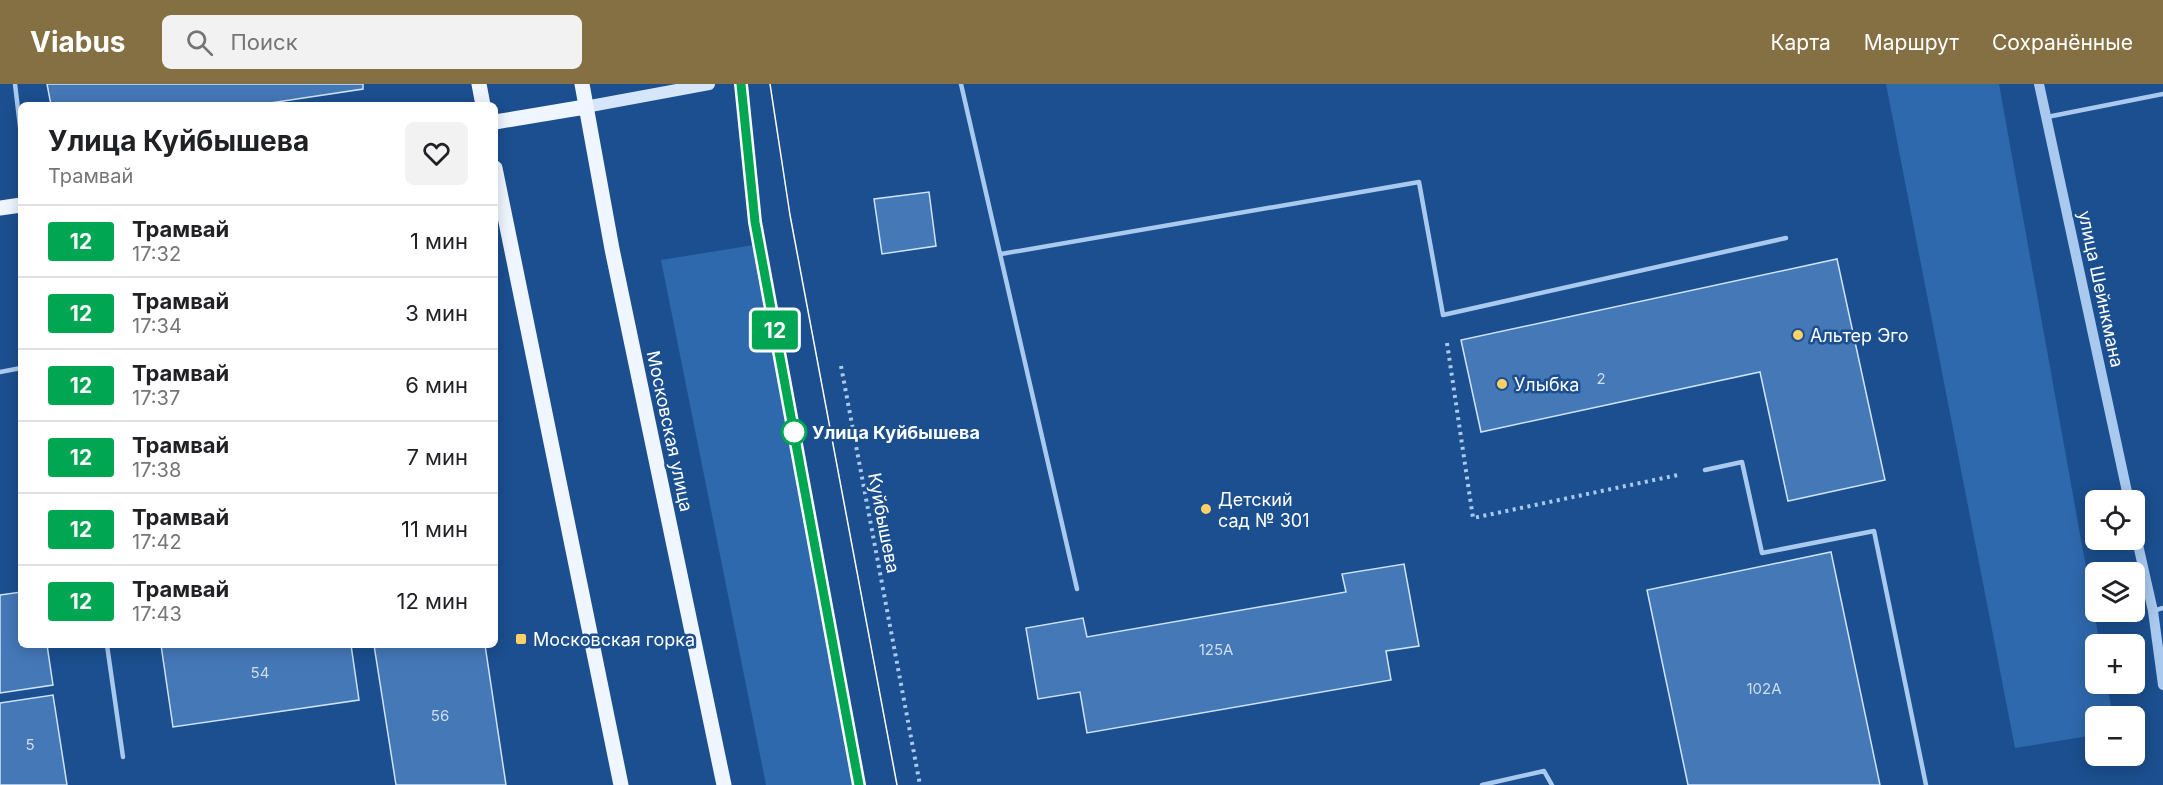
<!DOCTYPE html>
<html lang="ru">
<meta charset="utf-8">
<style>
body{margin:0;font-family:Inter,sans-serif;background:#f2f2f2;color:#202124;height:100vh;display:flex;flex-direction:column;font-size:22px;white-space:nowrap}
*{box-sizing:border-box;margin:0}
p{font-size:20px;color:#757577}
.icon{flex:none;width:33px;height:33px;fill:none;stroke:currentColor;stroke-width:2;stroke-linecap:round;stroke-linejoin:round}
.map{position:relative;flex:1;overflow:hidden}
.sheet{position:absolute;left:18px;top:18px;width:480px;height:546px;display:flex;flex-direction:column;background:#fff;border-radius:9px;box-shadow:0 3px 15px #0003}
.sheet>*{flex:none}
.badge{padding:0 12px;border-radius:4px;font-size:21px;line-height:39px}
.controls{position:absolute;left:2085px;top:406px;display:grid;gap:12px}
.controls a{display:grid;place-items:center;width:60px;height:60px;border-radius:9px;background:#fff;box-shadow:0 3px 15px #0003;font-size:30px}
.map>.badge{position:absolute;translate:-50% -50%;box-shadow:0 0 0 3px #fff}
.round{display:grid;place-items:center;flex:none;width:63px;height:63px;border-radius:9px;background:#f2f2f2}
.headline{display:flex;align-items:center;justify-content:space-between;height:102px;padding:0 30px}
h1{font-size:28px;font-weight:700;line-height:45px}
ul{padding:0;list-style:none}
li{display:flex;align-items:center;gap:18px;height:72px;padding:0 30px;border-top:2px solid #e0e0e0}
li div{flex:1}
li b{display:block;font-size:22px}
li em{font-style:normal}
li .badge{min-width:66px;font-weight:700;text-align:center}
header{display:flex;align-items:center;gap:36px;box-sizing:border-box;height:84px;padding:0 30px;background:#847042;color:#fff}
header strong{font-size:28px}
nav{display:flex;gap:33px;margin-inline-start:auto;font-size:21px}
.search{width:420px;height:54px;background:#f2f2f2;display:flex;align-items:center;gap:15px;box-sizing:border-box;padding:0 21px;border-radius:9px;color:#757577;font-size:22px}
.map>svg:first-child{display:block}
</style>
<header>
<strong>Viabus</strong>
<div class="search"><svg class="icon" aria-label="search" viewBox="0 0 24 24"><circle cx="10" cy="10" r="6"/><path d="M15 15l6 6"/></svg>Поиск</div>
<nav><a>Карта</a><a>Маршрут</a><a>Сохранённые</a></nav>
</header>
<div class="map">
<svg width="2163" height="701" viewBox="0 0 2163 701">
<rect width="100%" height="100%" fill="#1b4f8f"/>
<path fill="#2e69ad" d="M 1886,0 L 1999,0 L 2100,561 L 2096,561 L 2096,600 L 2107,600 L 2113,633 L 2096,633 L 2095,651 L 2015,664 Z
M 754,161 L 852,701 L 766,701 L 661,176 Z"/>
<path fill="#4478b7" stroke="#cfe3fa" stroke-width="1.5" d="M 47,0 L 363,0 L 363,5 L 257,21 L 51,21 Z
M 929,108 L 936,162 L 882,170 L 874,115 Z
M 1837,175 L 1885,396 L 1788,417 L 1760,288 L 1481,348 L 1461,256 Z
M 1831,468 L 1880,701 L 1688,701 L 1647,506 Z
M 1404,480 L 1419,562 L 1386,567 L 1391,596 L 1087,649 L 1080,608 L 1038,615 L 1026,544 L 1083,534 L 1087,553 L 1346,508 L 1342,490 Z
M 21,508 L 21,561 L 47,561 L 53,601 L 0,609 L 0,511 Z
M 161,561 L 351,561 L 359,616 L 173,643 Z
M 374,561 L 485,561 L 506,701 L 396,701 Z
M 53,611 L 67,701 L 0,701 L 0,619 Z"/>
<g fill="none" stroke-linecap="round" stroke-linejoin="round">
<path stroke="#a9c9ee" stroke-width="4" stroke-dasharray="3 4.5" stroke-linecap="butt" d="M 1447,259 L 1473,434 L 1678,391
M 841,282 L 920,701"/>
<path stroke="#a9c9ee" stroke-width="4.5" d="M 15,0 L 21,51
M 961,0 L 1077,505
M 2047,33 L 2163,10
M 1001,170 L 1419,98 L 1443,231 L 1786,154
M 0,288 L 21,284
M 1705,386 L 1742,378 L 1762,469 L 1874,447 L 1926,701
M 2153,527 L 2163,524
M 107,561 L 123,673
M 1482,701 L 1544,687 L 1552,701"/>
<path stroke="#a9c9ee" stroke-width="10" d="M 2039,0 L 2129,417
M 2134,443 L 2153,527 L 2163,601"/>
<path stroke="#d6e6fa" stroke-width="12" d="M 585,23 L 709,0"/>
<path stroke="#f0f6ff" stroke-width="15" d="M 479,0 L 483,21
M 582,0 L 612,165 L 724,701
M 495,38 L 585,23
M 495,84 L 621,701
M 0,124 L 21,121"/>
<path stroke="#fff" stroke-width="1.5" d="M 741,0 L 755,138 L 859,701
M 770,0 L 790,131 L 897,701"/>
</g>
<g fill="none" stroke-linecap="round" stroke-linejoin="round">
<defs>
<path id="line" d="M 741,0 L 755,138 L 859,701"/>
</defs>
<use href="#line" stroke="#fff" stroke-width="14"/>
<use href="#line" stroke="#00a651" stroke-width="9"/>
</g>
<g fill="#ffd166" stroke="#1b4f8f" stroke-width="2">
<circle cx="1798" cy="251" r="6"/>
<circle cx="1502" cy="300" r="6"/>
<circle cx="1206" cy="425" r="6"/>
<rect x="515" y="549" width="12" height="12" rx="3"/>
</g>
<circle fill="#fff" stroke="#00a651" stroke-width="3" cx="794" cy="348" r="12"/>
<g text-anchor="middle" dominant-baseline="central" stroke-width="5" stroke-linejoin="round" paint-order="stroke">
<g font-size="15" fill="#d0dded">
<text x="1601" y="294">2</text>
<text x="1216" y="565">125А</text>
<text x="260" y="588">54</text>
<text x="1764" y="604">102А</text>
<text x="440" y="631">56</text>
<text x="30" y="660">5</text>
</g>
<g font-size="18" fill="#fff" stroke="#1b4f8f">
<text transform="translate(2101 205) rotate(78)">улица Шейнкмана</text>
<text transform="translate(670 347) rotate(78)">Московская улица</text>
<text transform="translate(884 439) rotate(79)">Куйбышева</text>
</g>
<g font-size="18" fill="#fff" stroke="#1b4f8f" text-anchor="start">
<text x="1810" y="251">Альтер Эго</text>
<text x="1514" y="300">Улыбка</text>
<text x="1218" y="415">Детский<tspan x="1218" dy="21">сад № 301</tspan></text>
<text x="533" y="555">Московская горка</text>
</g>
<g font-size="18" font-weight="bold" fill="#fff" stroke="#1b4f8f" text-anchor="start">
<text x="812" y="348">Улица Куйбышева</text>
</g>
</g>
</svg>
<div class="controls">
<a><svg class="icon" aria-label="locate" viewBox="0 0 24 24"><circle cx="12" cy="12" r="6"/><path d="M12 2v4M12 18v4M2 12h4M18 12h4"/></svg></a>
<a><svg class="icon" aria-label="layers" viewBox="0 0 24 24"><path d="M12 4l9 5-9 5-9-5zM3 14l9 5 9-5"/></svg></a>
<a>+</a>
<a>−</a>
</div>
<b class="badge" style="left:775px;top:246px;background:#00a651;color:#fff">12</b>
<section class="sheet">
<div class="headline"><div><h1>Улица Куйбышева</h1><p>Трамвай</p></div><a class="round"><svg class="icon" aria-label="heart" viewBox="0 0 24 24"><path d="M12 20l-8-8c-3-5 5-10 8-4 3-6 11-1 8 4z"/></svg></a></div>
<ul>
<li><span class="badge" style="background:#00a651;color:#fff">12</span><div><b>Трамвай</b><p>17:32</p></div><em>1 мин</em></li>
<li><span class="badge" style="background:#00a651;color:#fff">12</span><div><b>Трамвай</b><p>17:34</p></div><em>3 мин</em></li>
<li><span class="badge" style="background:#00a651;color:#fff">12</span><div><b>Трамвай</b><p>17:37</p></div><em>6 мин</em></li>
<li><span class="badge" style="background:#00a651;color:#fff">12</span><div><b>Трамвай</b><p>17:38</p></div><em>7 мин</em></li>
<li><span class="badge" style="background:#00a651;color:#fff">12</span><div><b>Трамвай</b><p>17:42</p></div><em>11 мин</em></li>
<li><span class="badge" style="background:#00a651;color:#fff">12</span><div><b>Трамвай</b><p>17:43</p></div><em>12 мин</em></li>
</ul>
</section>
</div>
